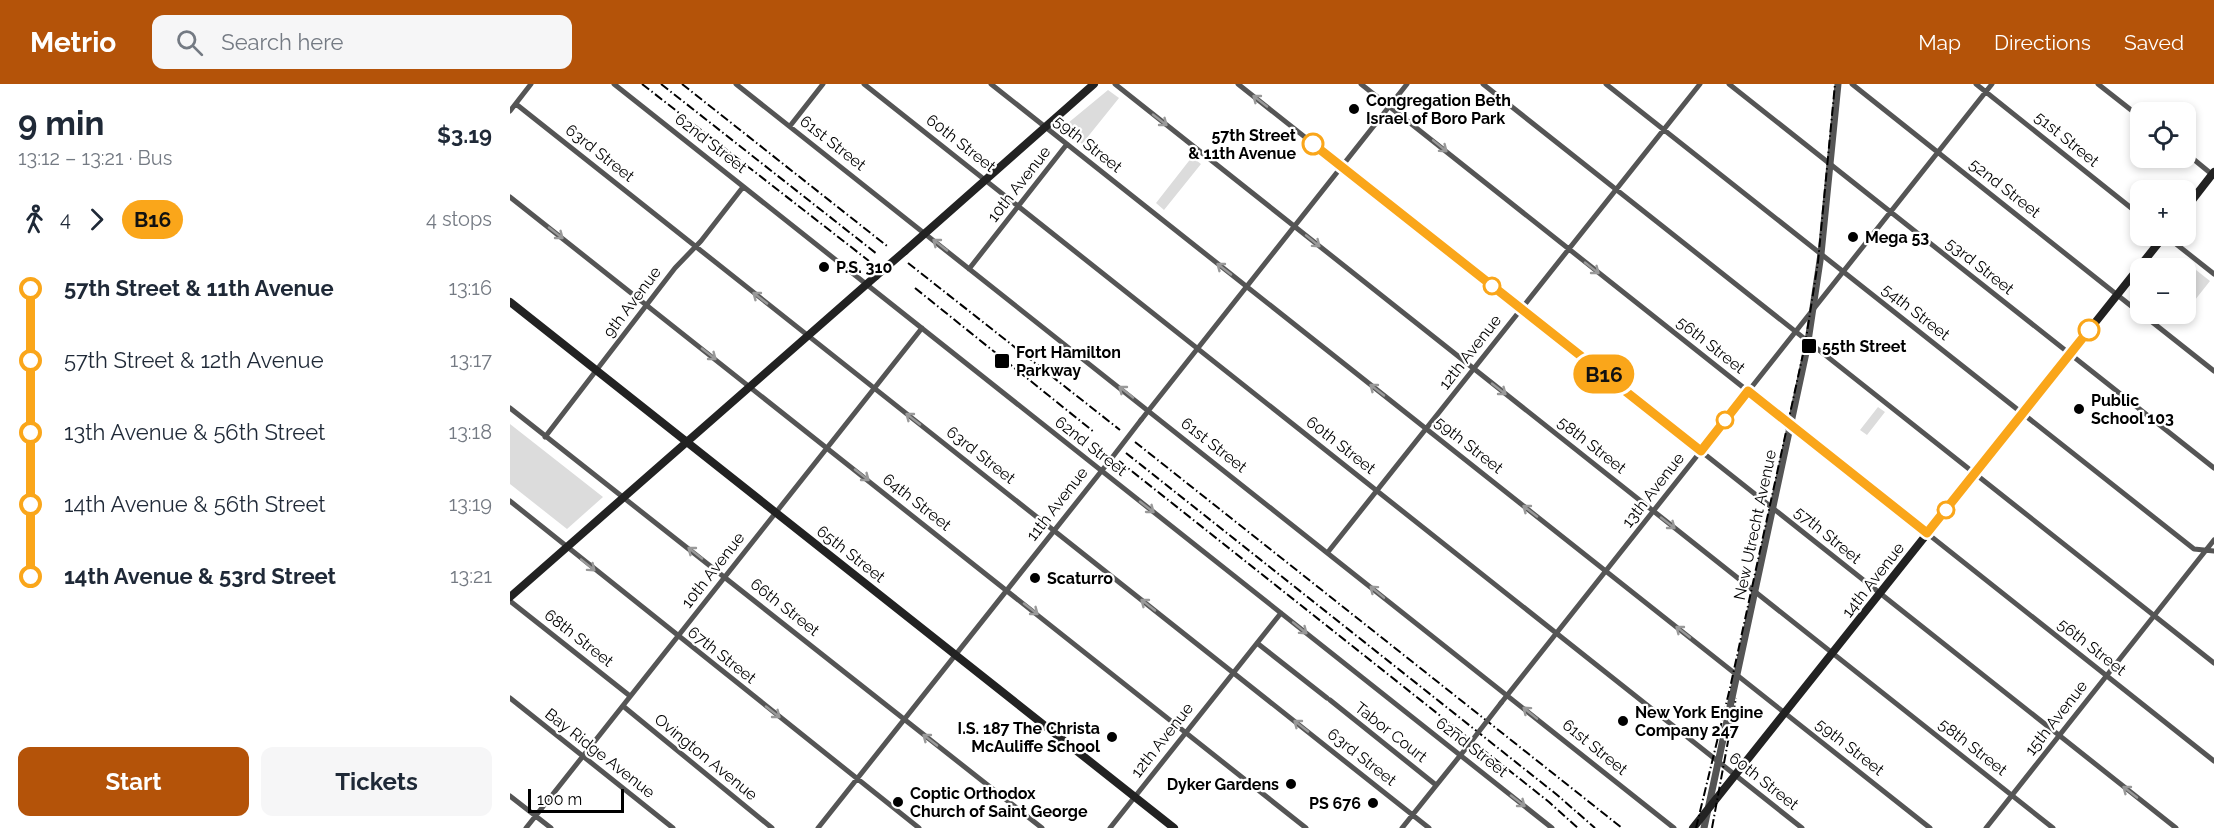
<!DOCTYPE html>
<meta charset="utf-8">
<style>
body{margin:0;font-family:Raleway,sans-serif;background:#f6f6f7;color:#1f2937;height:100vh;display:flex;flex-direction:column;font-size:22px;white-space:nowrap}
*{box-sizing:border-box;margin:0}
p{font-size:20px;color:#747a83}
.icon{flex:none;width:33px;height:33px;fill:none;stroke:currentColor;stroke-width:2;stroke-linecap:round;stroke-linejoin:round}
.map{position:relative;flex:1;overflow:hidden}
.sheet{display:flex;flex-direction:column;background:#fff;width:510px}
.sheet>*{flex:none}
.badge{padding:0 12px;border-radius:20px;font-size:21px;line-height:39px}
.tools{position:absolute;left:1620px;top:18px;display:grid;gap:12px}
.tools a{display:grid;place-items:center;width:66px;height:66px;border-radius:12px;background:#fff;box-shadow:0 3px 9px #0003;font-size:30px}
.scale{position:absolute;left:18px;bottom:15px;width:96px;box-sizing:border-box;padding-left:6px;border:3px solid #000;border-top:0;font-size:16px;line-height:21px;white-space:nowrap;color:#000;-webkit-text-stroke:4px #fff;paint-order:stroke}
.map>.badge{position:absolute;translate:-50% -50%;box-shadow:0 0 0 3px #fff}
.legs{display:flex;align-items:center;gap:9px;height:66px;padding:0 18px;font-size:20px}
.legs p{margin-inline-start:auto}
.head{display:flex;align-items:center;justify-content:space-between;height:102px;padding:0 18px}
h1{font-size:33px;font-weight:700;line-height:45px}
.primary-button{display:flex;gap:12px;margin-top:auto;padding:12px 18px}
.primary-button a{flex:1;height:69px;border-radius:12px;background:#b45309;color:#fff;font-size:24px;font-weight:700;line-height:69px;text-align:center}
.primary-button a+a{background:#f6f6f7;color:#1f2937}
ul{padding:0 18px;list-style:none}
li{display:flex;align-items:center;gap:21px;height:72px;font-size:22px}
li i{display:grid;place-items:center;width:9px;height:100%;margin:0 8px;background:currentColor}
li i::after{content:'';width:15px;height:15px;margin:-8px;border:4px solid;border-radius:50%;background:#fff}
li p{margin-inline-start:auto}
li:first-child i{background:linear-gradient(#0000 50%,currentColor 0)}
li:last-child i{background:linear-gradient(currentColor 50%,#0000 0)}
header{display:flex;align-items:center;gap:36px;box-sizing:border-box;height:84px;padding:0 30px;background:#b45309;color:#fff}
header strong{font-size:28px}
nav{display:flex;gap:33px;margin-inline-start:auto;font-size:21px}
.search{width:420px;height:54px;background:#f6f6f7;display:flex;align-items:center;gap:15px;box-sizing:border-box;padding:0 21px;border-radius:12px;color:#747a83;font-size:22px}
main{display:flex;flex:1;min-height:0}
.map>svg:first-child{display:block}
</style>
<header>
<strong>Metrio</strong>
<div class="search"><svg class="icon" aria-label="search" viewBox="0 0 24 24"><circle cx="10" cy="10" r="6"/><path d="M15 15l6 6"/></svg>Search here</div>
<nav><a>Map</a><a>Directions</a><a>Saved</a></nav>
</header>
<main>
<section class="sheet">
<div class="head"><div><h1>9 min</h1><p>13:12 – 13:21 · Bus</p></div><b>$3.19</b></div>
<div class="legs"><svg class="icon" aria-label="walk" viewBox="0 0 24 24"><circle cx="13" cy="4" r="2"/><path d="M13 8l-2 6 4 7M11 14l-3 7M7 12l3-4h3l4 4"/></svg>4<svg class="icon" aria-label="forward" viewBox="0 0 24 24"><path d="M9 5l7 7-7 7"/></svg><b class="badge" style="background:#faa61a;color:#111">B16</b><p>4 stops</p></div>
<ul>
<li><i style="color:#faa61a"></i><b>57th Street &amp; 11th Avenue</b><p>13:16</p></li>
<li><i style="color:#faa61a"></i><span>57th Street &amp; 12th Avenue</span><p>13:17</p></li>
<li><i style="color:#faa61a"></i><span>13th Avenue &amp; 56th Street</span><p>13:18</p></li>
<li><i style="color:#faa61a"></i><span>14th Avenue &amp; 56th Street</span><p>13:19</p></li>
<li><i style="color:#faa61a"></i><b>14th Avenue &amp; 53rd Street</b><p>13:21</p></li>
</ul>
<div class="primary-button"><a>Start</a><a>Tickets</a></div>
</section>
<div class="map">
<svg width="1704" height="744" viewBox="0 0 1704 744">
<rect width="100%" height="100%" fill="#fff"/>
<path fill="#dcdcdc" d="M 598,6 L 609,14 L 572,60 L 552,44 Z
M 682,73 L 691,80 L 654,126 L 646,119 Z
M 1681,182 L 1700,197 L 1681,221 L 1676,216 L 1676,190 Z
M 1368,323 L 1375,328 L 1357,351 L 1350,346 Z
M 0,340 L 93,413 L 57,445 L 0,400 Z"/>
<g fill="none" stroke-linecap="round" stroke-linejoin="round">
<path stroke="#555" stroke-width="5" d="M 104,0 L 1042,744
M 226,0 L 1164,744
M 354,0 L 1292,744
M 481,0 L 1420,744
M 605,0 L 1543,744
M 728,0 L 1666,744
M 851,0 L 1704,677
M 973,0 L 1704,579
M 1096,0 L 1684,465 L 1704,467
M 1219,0 L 1704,384
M 1342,0 L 1630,229
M 1466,0 L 1630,131
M 1588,0 L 1630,33
M 6,20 L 919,744
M 0,27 L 21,0
M 280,42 L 313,0
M 1676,69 L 1704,92
M 0,113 L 796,744
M 1656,152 L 1704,190
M 459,185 L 557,60
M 1632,230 L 1704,287
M 0,324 L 532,744
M 631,336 L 897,0
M 35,353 L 165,184 L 191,157 L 233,103
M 0,417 L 409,744
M 818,468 L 1190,0
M 0,517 L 120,612
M 747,559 L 817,614
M 0,614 L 163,744
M 820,616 L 926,701
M 991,619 L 1482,0
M 113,622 L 262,744
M 0,712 L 41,744
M 16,744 L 412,244
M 308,744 L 601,375
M 600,744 L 771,529
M 892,744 L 957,663
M 1476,744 L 1704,456"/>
<path stroke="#555" stroke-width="7" d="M 1194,744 L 1297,264 L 1311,170 L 1328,0"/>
<path stroke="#222" stroke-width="8" d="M 1676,124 L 1704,88
M 395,167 L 584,0
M 0,218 L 664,744
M 0,513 L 366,192
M 1183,744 L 1654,152"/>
<path stroke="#000" stroke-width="2" stroke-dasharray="9 3 1.5 3" stroke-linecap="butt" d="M 132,0 L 359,177
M 151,0 L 367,170
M 172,0 L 377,162
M 398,179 L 610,346
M 405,204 L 584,348
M 625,358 L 1112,744
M 616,369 L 1046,710 L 1085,744
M 609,377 L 1039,718 L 1068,744
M 1186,744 L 1220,604 L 1295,261 L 1308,178 L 1325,0
M 1202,744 L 1226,614"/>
<path stroke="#555" stroke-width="5" d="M 601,375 L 631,336
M 957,663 L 991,619"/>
<path stroke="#222" stroke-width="8" d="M 366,192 L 395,167"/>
</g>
<defs><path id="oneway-shaft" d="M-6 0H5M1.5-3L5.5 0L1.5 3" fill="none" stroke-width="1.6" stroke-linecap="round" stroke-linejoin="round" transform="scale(1.5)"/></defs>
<g stroke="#999">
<use href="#oneway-shaft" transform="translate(750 17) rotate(-142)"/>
<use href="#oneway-shaft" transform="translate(650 36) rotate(38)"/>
<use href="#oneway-shaft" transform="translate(930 62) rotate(39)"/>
<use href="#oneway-shaft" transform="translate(46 149) rotate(38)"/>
<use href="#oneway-shaft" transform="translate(803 157) rotate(39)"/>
<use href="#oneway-shaft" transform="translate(430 161) rotate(-142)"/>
<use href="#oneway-shaft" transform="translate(1082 184) rotate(38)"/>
<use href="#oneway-shaft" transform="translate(714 185) rotate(-142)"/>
<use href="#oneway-shaft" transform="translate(250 214) rotate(-142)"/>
<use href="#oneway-shaft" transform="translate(199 270) rotate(38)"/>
<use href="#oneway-shaft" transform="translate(989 305) rotate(38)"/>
<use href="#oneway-shaft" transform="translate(867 306) rotate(-142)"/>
<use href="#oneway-shaft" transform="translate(616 308) rotate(-142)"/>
<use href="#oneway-shaft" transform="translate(403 335) rotate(-142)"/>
<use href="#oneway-shaft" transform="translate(352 391) rotate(38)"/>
<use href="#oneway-shaft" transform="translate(637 423) rotate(38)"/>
<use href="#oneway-shaft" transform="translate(1020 427) rotate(-142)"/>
<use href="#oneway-shaft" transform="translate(1158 439) rotate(38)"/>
<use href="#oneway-shaft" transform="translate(185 469) rotate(-142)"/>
<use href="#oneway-shaft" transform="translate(78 481) rotate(39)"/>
<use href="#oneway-shaft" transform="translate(867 508) rotate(-141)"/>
<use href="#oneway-shaft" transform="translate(638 521) rotate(-142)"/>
<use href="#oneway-shaft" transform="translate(521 525) rotate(38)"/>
<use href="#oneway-shaft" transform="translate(790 544) rotate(39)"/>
<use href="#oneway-shaft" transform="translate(1173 548) rotate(-142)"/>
<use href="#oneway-shaft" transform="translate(263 628) rotate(38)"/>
<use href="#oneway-shaft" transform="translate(1020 629) rotate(-141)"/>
<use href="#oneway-shaft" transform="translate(791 642) rotate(-142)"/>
<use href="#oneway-shaft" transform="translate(420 656) rotate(-142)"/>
<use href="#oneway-shaft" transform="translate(1620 708) rotate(-142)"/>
<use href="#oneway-shaft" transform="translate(1008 717) rotate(38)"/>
</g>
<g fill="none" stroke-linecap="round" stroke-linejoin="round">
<defs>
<path id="line-1" d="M 803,60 L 1191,367 L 1238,307 L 1417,449 L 1579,246"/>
</defs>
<use href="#line-1" stroke="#fff" stroke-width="14"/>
<use href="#line-1" stroke="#faa61a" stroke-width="9"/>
</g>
<g fill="#000" stroke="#fff" stroke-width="2">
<circle cx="844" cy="25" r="6"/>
<circle cx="1343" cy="153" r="6"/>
<circle cx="314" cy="183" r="6"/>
<rect x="1291" y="254" width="16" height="16" rx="3"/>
<rect x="484" y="269" width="16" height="16" rx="3"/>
<circle cx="1569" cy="325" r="6"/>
<circle cx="525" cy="494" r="6"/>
<circle cx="1113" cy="637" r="6"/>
<circle cx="602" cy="653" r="6"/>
<circle cx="781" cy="700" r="6"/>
<circle cx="388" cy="718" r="6"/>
<circle cx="863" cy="719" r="6"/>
</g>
<g fill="#fff" stroke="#faa61a" stroke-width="3">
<circle cx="803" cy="60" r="10"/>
<circle cx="982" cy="202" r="8"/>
<circle cx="1579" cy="246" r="10"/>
<circle cx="1215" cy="336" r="8"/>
<circle cx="1436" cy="426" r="8"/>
</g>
<g text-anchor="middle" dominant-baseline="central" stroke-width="4.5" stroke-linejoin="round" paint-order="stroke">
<g font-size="16" font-weight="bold" fill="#000" stroke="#fff" text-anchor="start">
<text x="856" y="16">Congregation Beth<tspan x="856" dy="18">Israel of Boro Park</tspan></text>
<text x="1355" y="153">Mega 53</text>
<text x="326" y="183">P.S. 310</text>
<text x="1312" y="262">55th Street</text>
<text x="506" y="268">Fort Hamilton<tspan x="506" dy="18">Parkway</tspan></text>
<text x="1581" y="316">Public<tspan x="1581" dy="18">School 103</tspan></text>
<text x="537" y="494">Scaturro</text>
<text x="1125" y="628">New York Engine<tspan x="1125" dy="18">Company 247</tspan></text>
<text x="590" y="644" text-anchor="end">I.S. 187 The Christa<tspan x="590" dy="18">McAuliffe School</tspan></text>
<text x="769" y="700" text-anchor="end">Dyker Gardens</text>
<text x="400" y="709">Coptic Orthodox<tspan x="400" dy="18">Church of Saint George</tspan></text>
<text x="851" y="719" text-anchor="end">PS 676</text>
</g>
<g font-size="16" font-weight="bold" fill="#000" stroke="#fff" text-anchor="end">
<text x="786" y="51">57th Street<tspan x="786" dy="18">&amp; 11th Avenue</tspan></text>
</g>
<g font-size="16" fill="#000" stroke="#fff">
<text transform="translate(1557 55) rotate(39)">51st Street</text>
<text transform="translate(201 59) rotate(38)">62nd Street</text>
<text transform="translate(323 59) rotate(38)">61st Street</text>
<text transform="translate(451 59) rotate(38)">60th Street</text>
<text transform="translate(578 60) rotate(38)">59th Street</text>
<text transform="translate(90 69) rotate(38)">63rd Street</text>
<text transform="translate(509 100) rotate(-52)">10th Avenue</text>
<text transform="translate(1495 104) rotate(38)">52nd Street</text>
<text transform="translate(1470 182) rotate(38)">53rd Street</text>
<text transform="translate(122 218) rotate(-53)">9th Avenue</text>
<text transform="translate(1406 228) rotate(38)">54th Street</text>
<text transform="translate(1201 261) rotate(38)">56th Street</text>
<text transform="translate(960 268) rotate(-52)">12th Avenue</text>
<text transform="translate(704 361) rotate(38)">61st Street</text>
<text transform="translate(831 361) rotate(38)">60th Street</text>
<text transform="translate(959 361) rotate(38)">59th Street</text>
<text transform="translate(1082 361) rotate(38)">58th Street</text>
<text transform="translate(581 362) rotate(38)">62nd Street</text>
<text transform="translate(471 371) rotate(38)">63rd Street</text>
<text transform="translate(1143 406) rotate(-52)">13th Avenue</text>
<text transform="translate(407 418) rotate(38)">64th Street</text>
<text transform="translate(547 420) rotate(-52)">11th Avenue</text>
<text transform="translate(1245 441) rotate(-78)">New Utrecht Avenue</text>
<text transform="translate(1318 451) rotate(39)">57th Street</text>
<text transform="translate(341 470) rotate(38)">65th Street</text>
<text transform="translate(203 486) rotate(-52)">10th Avenue</text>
<text transform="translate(1363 496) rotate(-52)">14th Avenue</text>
<text transform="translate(275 523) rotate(38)">66th Street</text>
<text transform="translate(69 554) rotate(38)">68th Street</text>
<text transform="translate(1582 563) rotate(38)">56th Street</text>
<text transform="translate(212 571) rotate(38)">67th Street</text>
<text transform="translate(1546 634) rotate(-52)">15th Avenue</text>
<text transform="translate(881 648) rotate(38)">Tabor Court</text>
<text transform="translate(652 656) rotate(-52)">12th Avenue</text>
<text transform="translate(962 663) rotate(38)">62nd Street</text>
<text transform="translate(1085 663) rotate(39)">61st Street</text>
<text transform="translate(1340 663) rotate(38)">59th Street</text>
<text transform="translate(1463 663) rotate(38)">58th Street</text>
<text transform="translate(90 669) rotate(38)">Bay Ridge Avenue</text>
<text transform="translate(196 673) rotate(39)">Ovington Avenue</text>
<text transform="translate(852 673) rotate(38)">63rd Street</text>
<text transform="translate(1254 697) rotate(38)">60th Street</text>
</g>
</g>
</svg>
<div class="tools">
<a><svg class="icon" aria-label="locate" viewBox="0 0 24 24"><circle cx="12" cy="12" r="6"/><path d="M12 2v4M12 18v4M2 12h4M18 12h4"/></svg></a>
<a>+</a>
<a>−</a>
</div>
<div class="scale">100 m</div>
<b class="badge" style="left:1094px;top:290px;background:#faa61a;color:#111">B16</b>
</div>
</main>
